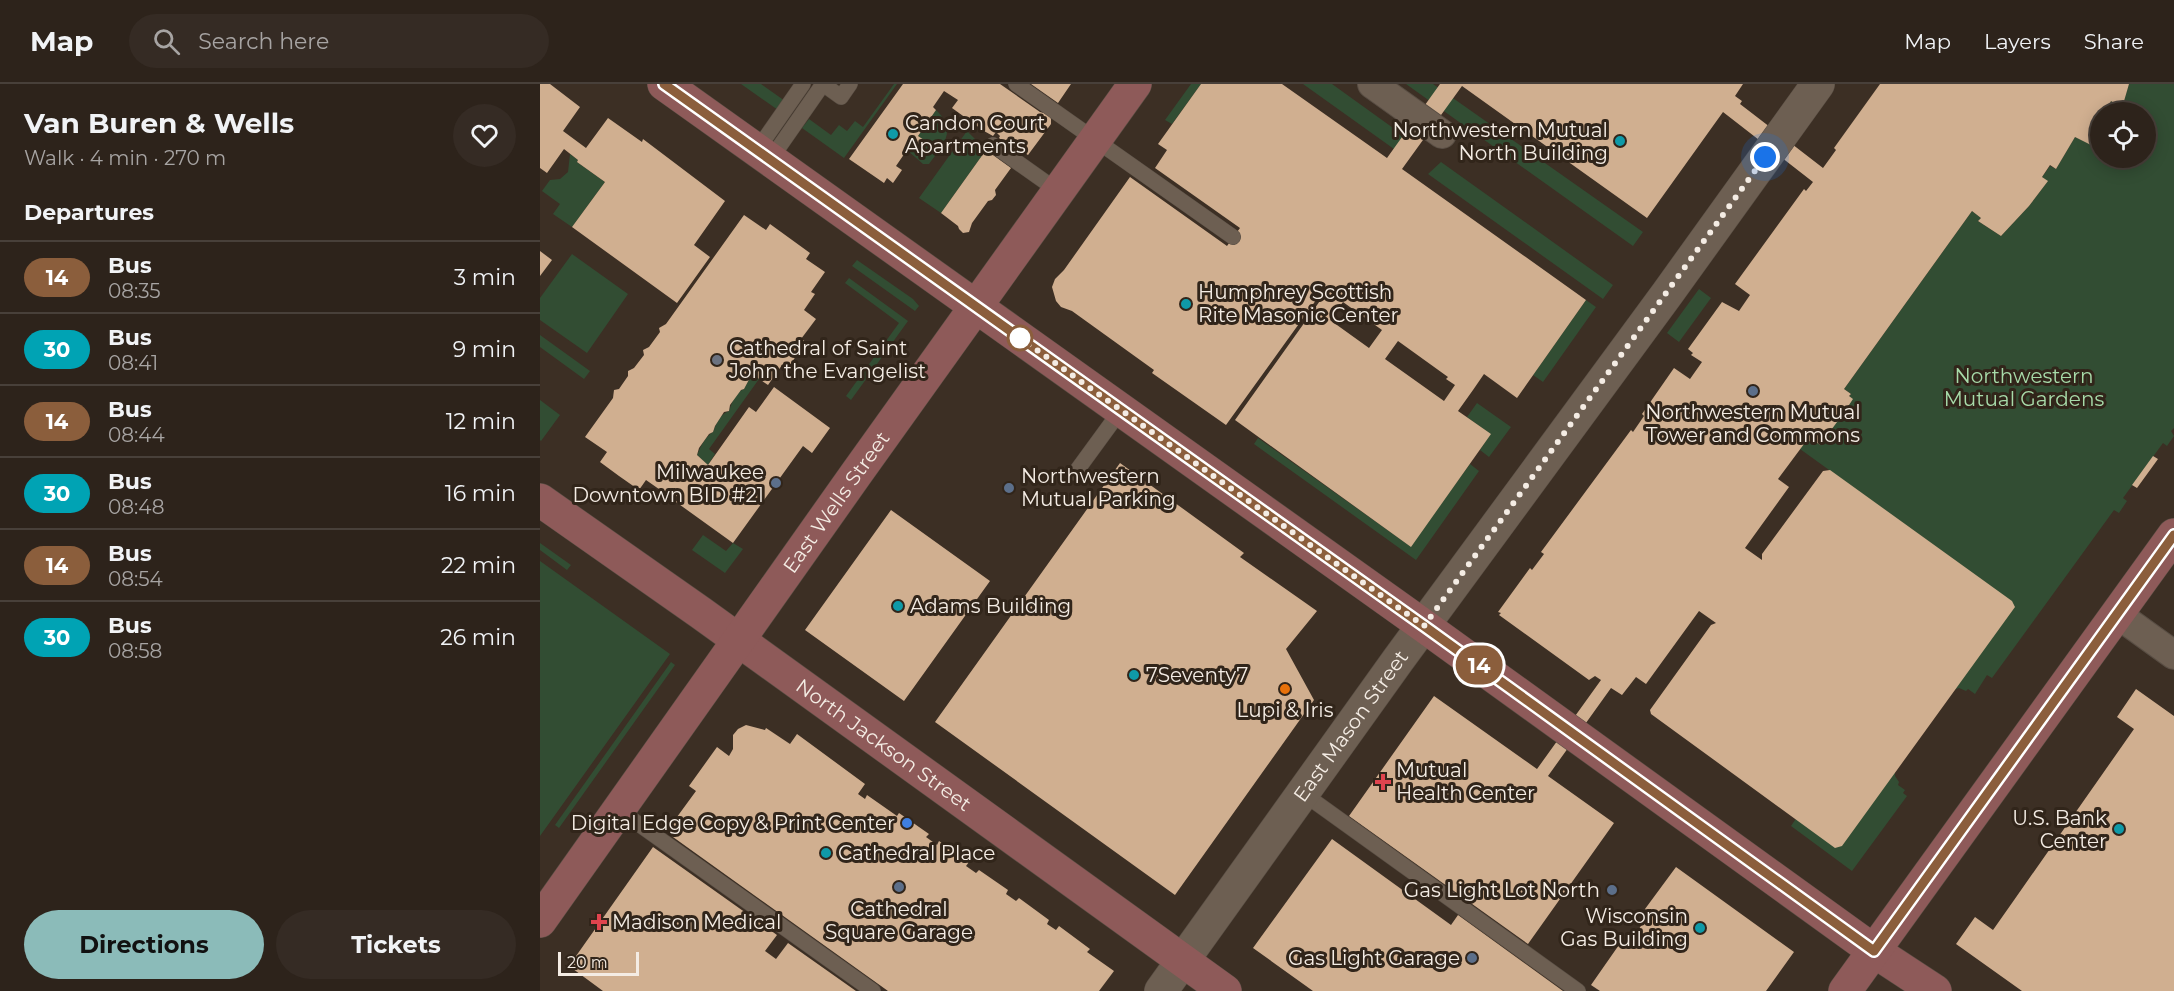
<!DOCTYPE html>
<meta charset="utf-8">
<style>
body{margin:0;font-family:Montserrat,sans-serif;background:#352b24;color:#f1f3f6;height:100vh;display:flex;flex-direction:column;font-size:22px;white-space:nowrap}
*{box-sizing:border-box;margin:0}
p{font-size:20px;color:#a7a4a3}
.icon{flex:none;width:33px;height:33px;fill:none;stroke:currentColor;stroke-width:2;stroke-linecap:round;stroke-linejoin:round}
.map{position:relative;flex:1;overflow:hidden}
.drawer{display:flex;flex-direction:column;background:#2d231b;width:540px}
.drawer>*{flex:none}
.badge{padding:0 12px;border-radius:20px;font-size:21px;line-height:39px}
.fabs{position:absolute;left:1550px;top:18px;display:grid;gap:12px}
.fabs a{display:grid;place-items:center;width:66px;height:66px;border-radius:50%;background:#2d231b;box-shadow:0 3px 15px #0003,0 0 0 2px #48403a;font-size:30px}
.scale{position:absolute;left:18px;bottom:15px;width:81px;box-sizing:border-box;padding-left:6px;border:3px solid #f4ece4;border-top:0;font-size:16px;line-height:21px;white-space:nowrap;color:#f4ece4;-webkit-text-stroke:4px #31251a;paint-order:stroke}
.you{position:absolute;width:30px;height:30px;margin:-15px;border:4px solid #fff;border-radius:50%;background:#1a73e8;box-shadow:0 0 0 9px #1a73e833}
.map>.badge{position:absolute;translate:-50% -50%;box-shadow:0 0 0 3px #fff}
h2{padding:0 24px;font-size:22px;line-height:54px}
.round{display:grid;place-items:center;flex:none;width:63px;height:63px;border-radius:32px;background:#352b24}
.head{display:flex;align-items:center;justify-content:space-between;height:102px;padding:0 24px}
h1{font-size:28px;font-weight:700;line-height:45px}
.button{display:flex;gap:12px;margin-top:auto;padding:12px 24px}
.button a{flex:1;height:69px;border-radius:36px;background:#8bbbb9;color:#111;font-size:24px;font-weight:700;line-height:69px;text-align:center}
.button a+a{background:#352b24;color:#f1f3f6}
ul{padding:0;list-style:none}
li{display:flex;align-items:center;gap:18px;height:72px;padding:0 24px;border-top:2px solid #48403a}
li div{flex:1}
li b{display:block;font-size:22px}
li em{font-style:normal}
li .badge{min-width:66px;font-weight:700;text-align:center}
header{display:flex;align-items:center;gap:36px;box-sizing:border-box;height:84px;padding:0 30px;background:#2d231b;border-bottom:2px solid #48403a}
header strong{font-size:28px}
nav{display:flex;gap:33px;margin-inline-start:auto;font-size:21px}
.search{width:420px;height:54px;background:#352b24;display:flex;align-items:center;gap:15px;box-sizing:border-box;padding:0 21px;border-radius:33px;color:#a7a4a3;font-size:22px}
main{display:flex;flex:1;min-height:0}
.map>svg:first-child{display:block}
</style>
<header>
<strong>Map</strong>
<div class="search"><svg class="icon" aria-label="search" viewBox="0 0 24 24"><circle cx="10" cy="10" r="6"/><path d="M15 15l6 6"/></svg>Search here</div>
<nav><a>Map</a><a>Layers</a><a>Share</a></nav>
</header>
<main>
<section class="drawer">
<div class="head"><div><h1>Van Buren &amp; Wells</h1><p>Walk · 4 min · 270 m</p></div><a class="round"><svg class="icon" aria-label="heart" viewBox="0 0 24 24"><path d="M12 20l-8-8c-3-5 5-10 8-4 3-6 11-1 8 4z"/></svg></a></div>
<h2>Departures</h2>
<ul>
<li><span class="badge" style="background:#8b5e3c;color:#fff">14</span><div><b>Bus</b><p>08:35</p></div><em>3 min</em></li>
<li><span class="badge" style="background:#00a3b4;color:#fff">30</span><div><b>Bus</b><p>08:41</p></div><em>9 min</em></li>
<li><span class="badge" style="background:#8b5e3c;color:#fff">14</span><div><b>Bus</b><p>08:44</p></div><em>12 min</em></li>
<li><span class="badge" style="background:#00a3b4;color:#fff">30</span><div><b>Bus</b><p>08:48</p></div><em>16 min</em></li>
<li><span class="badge" style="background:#8b5e3c;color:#fff">14</span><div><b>Bus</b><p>08:54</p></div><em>22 min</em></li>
<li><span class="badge" style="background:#00a3b4;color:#fff">30</span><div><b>Bus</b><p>08:58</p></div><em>26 min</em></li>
</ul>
<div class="button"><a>Directions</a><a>Tickets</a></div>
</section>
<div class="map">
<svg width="1634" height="907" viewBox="0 0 1634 907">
<rect width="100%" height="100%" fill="#3c2f24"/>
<path fill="#324d33" d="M 201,0 L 221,0 L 245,17 L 238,26 Z
M 354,0 L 357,0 L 304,74 L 262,44 L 269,35 L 291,51 L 299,41 L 307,47 L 315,37 L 323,43 Z
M 651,0 L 661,0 L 632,40 L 625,36 Z
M 763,0 L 792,0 L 874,59 L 868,75 Z
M 866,0 L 893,0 L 1103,148 L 1093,162 Z
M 1589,0 L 1634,0 L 1634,344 L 1631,347 L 1634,352 L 1627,362 L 1623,359 L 1583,414 L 1587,417 L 1579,429 L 1574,426 L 1452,594 L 1447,591 L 1435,610 L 1428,605 L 1426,607 L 1419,604 L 1413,606 L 1439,494 L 1260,365 L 1267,356 L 1274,360 L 1311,310 L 1304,305 L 1432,127 L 1441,134 L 1438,137 L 1461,152 L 1489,122 L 1507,98 L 1502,93 L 1510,82 L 1516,85 L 1535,53 L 1551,60 L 1560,42 L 1560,74 L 1605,74 L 1605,28 L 1566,28 L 1571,17 L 1574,19 L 1574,21 L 1582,23 Z
M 396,26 C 418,47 403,61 389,80 L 383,80 L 367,66 L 369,63 L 375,67 L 383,56 L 378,52 Z
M 427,47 L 446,66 L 401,129 L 379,114 Z
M 30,70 L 38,76 L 37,78 L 65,98 L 32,143 L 13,130 L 20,120 L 2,107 L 10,96 L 20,95 L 28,88 Z
M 901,78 L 1073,201 L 1063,215 L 888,90 Z
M 32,170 L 88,210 L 47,269 L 0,236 L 0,214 Z
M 317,176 L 373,215 L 379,222 L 375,227 L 312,182 Z
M 309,194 L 368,237 L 311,316 L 306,312 L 359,239 L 305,199 Z
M 1159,205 L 1171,214 L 1139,258 L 1127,249 Z
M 1046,216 L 1056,223 L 1003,298 L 993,291 Z
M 0,251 L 50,287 L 44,295 L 0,263 Z
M 212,290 L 219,295 L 169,365 L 175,370 L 168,381 L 157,371 C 161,362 165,353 173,348 C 176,340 180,330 189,327 C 192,319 195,308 204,305 Z
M 0,316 L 20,331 L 1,357 L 0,356 Z
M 937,319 L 971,343 L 949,373 L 940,366 L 950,350 L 927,333 Z
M 718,354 L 870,462 L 930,380 L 939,387 L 876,476 L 714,360 Z
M 163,451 L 186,467 L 193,459 L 203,465 L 185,489 L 152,466 Z
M 0,459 L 31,481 L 27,486 L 0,466 Z
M 0,477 L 130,570 L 0,752 Z
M 131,578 L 135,581 L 19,744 L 15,741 Z
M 1355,686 L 1355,692 L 1359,698 L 1358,701 L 1365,706 L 1363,709 L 1367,712 L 1312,787 L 1251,742 L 1259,730 Z"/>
<path fill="#d0af90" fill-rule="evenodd" d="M 0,0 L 10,0 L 40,23 L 23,47 L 46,64 L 68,34 L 102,58 L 103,55 L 185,117 L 154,161 L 170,173 L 137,219 L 32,143 L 65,98 L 37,78 L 38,76 L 24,65 L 7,89 L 0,84 Z
M 363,0 L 460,0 L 500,28 L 508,30 L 511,35 L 511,40 L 488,71 L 477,64 L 476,67 L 473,65 L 459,54 L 460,52 L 456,48 L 453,52 L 444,47 L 412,24 L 418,16 L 404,7 L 393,23 L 396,26 L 378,52 L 384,56 L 375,67 L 369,63 L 356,82 L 362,86 L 353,99 L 347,94 L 344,99 L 309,75 Z
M 491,0 L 531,0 L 518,19 Z
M 661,0 L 742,0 L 847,74 L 900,0 L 1203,0 L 1195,12 L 1202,17 L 1200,20 L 1283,84 L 1296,66 L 1294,64 L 1340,0 L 1589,0 L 1582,24 L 1573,21 L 1574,19 L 1571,17 L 1566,28 L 1560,28 L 1560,42 L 1551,61 L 1535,53 L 1516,85 L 1510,81 L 1502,93 L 1508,97 L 1489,122 L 1461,152 L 1438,137 L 1441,134 L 1432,127 L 1304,305 L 1311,310 L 1309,312 L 1313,315 L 1303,330 L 1280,361 L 1276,358 L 1274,360 L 1267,356 L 1238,395 L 1249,403 L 1205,464 L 1222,476 L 1222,470 L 1283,387 L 1290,386 L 1472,517 L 1475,523 L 1302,762 L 1295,764 L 1111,630 L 1110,626 L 1171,541 L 1176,539 L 1159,527 L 1106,600 L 1096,593 L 1082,611 L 1071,604 L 1008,692 L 1074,739 L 988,860 L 809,732 L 894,612 L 997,685 L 1061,596 L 1055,592 L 1049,596 L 959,531 L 961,529 L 958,528 L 990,484 L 992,486 L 1004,470 L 1001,468 L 1091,346 L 1093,348 L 1104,332 L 1102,330 L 1134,284 L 1150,295 L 1162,278 L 1151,271 L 1153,269 L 1148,265 L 1182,218 L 1199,227 L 1210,211 L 1195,200 L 1264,105 L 1266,107 L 1273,98 L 1183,28 L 1107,134 L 922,2 L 862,85 L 1046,216 L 977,314 L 944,290 L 933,306 L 918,327 L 951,350 L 871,463 L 695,336 L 787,207 L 784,205 L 686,341 L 612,289 L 614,286 L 532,227 L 521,223 L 516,217 L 512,203 L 515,195 L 524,186 L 590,93 L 687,162 L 700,144 L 615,84 L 627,66 L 618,60 ZM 803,218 L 842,246 L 829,264 L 790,236 ZM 858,257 L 908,293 L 906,295 L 915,301 L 904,317 L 845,275 Z
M 446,66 L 471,84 L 455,106 L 456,111 L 452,116 L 448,117 L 432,139 L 429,148 L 423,149 L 419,145 L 418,142 L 401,129 Z
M 204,131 L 226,146 L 230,140 L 270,169 L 266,175 L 285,188 L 271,208 L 275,210 L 264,226 L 276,235 L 261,255 L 266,258 L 247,285 L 242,281 L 228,301 L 212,290 L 204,305 L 201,306 L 190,321 L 189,327 L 184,328 L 175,342 L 173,348 L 169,350 L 159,364 L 157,371 L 168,381 L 209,323 L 216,328 L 234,303 L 290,344 L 272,369 L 263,362 L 193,459 L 136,418 L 139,414 L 129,406 L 126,410 L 106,396 L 99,406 L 79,392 L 60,378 L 67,368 L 45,353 L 73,314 L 74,306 L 79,305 L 88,292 L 88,287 L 94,284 L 104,271 L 103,266 L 109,263 L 120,248 L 119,244 L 126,240 Z
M 0,167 L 12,176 L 0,192 Z
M 1613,372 L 1618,375 L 1597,404 L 1592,401 Z
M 580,379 L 704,469 L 700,473 L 777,527 L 746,565 L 774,616 L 635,811 L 395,638 Z
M 351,426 L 450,497 L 364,617 L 265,546 Z
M 1596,605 L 1634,632 L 1634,907 L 1482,907 L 1416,860 L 1435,833 L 1453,846 L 1472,819 L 1594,645 L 1577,633 Z
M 206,641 L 225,646 L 226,644 L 250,660 L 257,650 L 325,700 L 318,710 L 325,715 L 327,711 L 357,732 L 359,729 L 389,750 L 386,753 L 397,761 L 399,757 L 429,778 L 426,782 L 436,789 L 439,786 L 468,806 L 466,810 L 476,817 L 479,814 L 509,836 L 507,840 L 516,846 L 519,842 L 550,865 L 547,868 L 574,887 L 559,907 L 348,907 L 126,748 L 156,707 L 149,702 L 177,663 L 189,672 L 193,665 L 193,651 L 198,645 Z
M 792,755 L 911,841 L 918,831 L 1023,907 L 773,907 L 713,864 Z
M 113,763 L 237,851 L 225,867 L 236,875 L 248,859 L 316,907 L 63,907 L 29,882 Z
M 1136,783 L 1254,868 L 1226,907 L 1060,907 L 1051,901 L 1081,858 L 1087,862 L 1110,829 L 1105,825 Z"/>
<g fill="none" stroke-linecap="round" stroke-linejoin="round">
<defs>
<path id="service" d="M 283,0 L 301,13 L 310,0
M 476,0 L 693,153
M 453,61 L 518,107
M 217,66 L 263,0
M 230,76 L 283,0
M 535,389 L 581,326
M 764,710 L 1038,907
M 79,726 L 333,907"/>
<path id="minor" d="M 832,0 L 902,50
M 1577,530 L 1634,571"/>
<g id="tertiary">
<path id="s1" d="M 621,907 L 858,576 L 1127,210 L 1278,0"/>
</g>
<g id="secondary">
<path d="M 124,0 L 884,542 L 1334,867 L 1395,907"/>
<path id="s2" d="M 0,416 L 161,529 L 685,907"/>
<path id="s3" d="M 0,837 L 316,390 L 595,0"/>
<path d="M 1305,907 L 1634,451"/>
</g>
</defs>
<use href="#service" stroke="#594e44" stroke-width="16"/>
<use href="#minor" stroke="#594e44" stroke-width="30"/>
<use href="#tertiary" stroke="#594e44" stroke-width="34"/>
<use href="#secondary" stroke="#594e44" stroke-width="34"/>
<use href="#service" stroke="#6d5f52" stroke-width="15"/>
<use href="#minor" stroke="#6d5f52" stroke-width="28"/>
<use href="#tertiary" stroke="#6d5f52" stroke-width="33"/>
<use href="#secondary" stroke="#8e5a59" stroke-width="33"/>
</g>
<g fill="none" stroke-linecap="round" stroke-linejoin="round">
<defs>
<path id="line" d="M 124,0 L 884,542 L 1334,867 L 1634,451"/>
</defs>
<use href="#line" stroke="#fff" stroke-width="14"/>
<use href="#line" stroke="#8b5e3c" stroke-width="9"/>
<path stroke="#f4ece4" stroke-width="6" stroke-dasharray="0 10.8" d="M 480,254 L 884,542 L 1225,73"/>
</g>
<g fill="#0f9aa8" stroke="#31251a" stroke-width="2">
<circle cx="353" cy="50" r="6"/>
<circle cx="1080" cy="57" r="6"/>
<circle cx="646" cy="220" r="6"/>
<circle cx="358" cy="522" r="6"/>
<circle cx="594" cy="591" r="6"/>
<circle cx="1579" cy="745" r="6"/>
<circle cx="286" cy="769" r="6"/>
<circle cx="1160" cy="844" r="6"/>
</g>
<circle fill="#fff" stroke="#8b5e3c" stroke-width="3" cx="480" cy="254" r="12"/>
<circle fill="#6b7280" stroke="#31251a" stroke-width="2" cx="177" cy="276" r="6"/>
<g fill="#5c6f8a" stroke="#31251a" stroke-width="2">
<circle cx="1213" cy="307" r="6"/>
<circle cx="236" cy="399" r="6"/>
<circle cx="469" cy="404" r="6"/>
<circle cx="359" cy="803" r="6"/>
<circle cx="1072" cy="806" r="6"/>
<circle cx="932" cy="874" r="6"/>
</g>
<circle fill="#e8710a" stroke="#31251a" stroke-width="2" cx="745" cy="605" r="6"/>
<g fill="#e0444e" stroke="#31251a" stroke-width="2">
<path d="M840 689h6v6h6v6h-6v6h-6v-6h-6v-6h6z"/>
<path d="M56 829h6v6h6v6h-6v6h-6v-6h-6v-6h6z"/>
</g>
<circle fill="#3f7fe0" stroke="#31251a" stroke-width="2" cx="367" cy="739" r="6"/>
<g text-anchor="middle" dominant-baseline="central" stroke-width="6" stroke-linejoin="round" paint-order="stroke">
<g font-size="20" fill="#f4ece4" stroke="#31251a" text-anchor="start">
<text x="365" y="39">Candon Court<tspan x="365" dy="23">Apartments</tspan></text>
<text x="1068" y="46" text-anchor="end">Northwestern Mutual<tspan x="1068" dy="23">North Building</tspan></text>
<text x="658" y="208">Humphrey Scottish<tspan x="658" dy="23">Rite Masonic Center</tspan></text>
<text x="189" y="264">Cathedral of Saint<tspan x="189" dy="23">John the Evangelist</tspan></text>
<text x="1213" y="328" text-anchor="middle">Northwestern Mutual<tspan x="1213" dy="23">Tower and Commons</tspan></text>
<text x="224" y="388" text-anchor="end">Milwaukee<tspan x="224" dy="23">Downtown BID #21</tspan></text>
<text x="481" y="392">Northwestern<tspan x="481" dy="23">Mutual Parking</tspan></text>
<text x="370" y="522">Adams Building</text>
<text x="606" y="591">7Seventy7</text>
<text x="745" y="626" text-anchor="middle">Lupi &amp; Iris</text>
<text x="856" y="686">Mutual<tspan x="856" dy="23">Health Center</tspan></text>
<text x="1567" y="734" text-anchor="end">U.S. Bank<tspan x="1567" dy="23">Center</tspan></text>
<text x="355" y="739" text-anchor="end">Digital Edge Copy &amp; Print Center</text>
<text x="298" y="769">Cathedral Place</text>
<text x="1060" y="806" text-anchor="end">Gas Light Lot North</text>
<text x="359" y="825" text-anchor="middle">Cathedral<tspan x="359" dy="23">Square Garage</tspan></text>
<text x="1148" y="832" text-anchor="end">Wisconsin<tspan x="1148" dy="23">Gas Building</tspan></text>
<text x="72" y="838">Madison Medical</text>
<text x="920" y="874" text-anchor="end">Gas Light Garage</text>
</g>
<g font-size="20" fill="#a7dba9" stroke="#31251a">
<text x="1484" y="292">Northwestern<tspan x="1484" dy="23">Mutual Gardens</tspan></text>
</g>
<g font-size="20" fill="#f4ece4" stroke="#31251a">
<text stroke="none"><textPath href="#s3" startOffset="513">East Wells Street</textPath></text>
<text stroke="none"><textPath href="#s1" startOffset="326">East Mason Street</textPath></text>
<text stroke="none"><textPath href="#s2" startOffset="422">North Jackson Street</textPath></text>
</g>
</g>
</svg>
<div class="fabs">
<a><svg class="icon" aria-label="locate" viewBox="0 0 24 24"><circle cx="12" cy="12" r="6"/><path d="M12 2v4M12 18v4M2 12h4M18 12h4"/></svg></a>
</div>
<div class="scale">20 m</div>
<div class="you" style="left:1225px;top:73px"></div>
<b class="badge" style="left:939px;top:581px;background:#8b5e3c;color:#fff">14</b>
</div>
</main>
